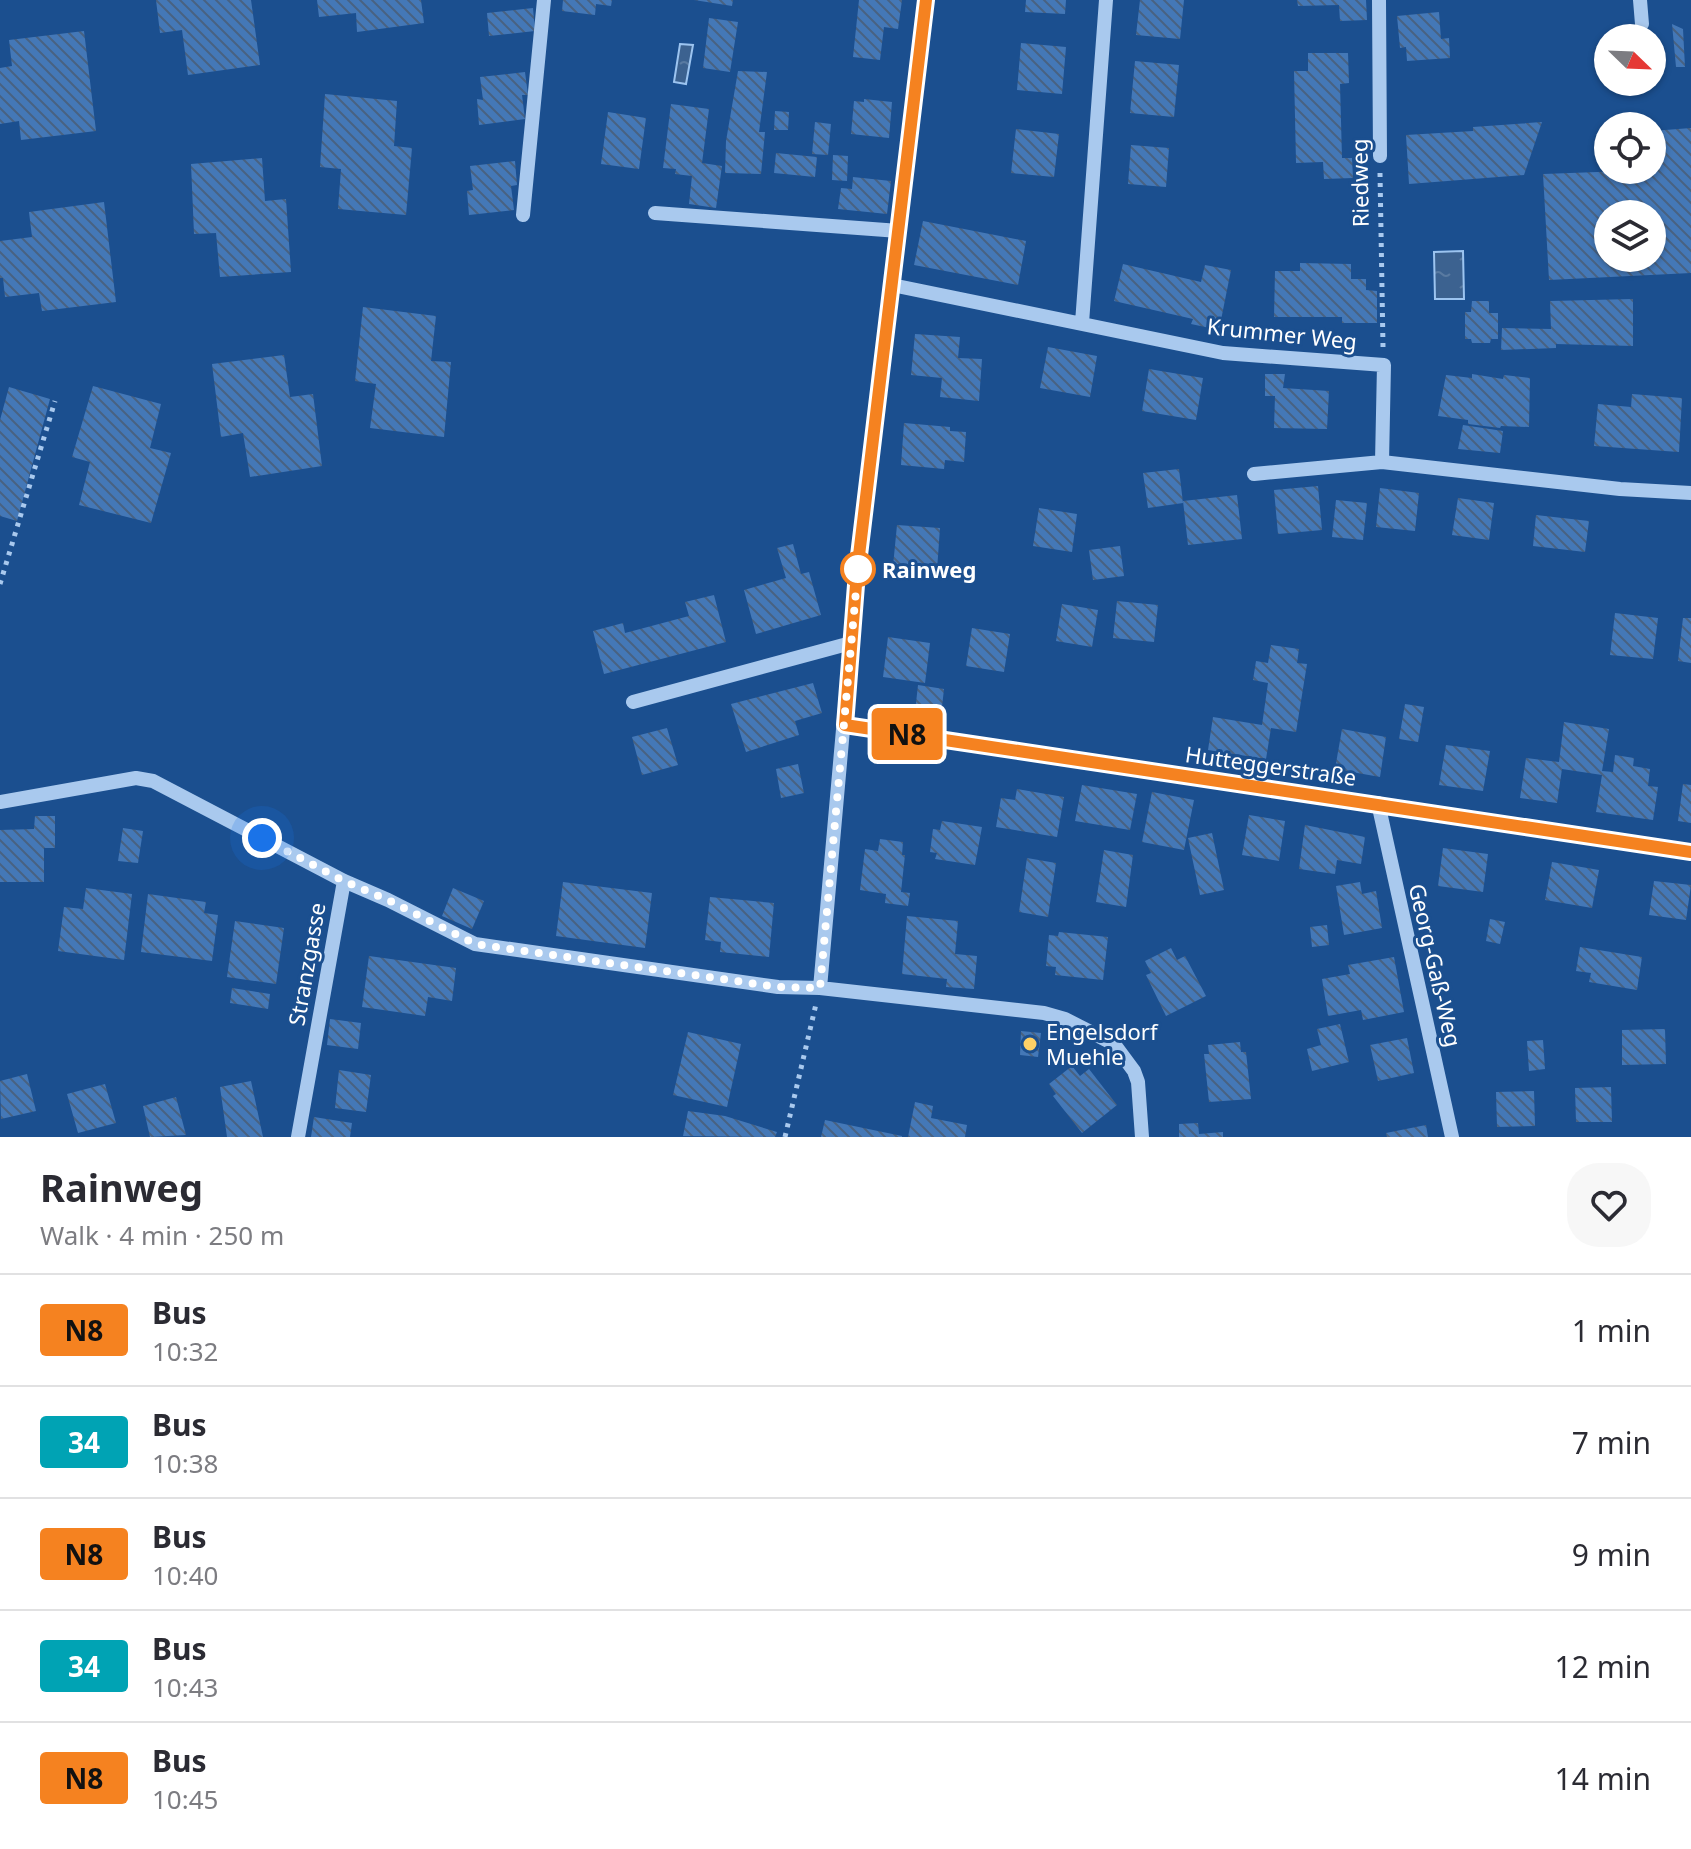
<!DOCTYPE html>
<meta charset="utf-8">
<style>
body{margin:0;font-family:"Noto Sans",sans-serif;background:#f7f7f7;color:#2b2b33;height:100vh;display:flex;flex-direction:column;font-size:30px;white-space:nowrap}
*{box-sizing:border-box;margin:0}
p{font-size:26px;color:#7c7c81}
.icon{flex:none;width:44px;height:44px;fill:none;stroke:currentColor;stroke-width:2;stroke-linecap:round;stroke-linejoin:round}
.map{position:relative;height:1137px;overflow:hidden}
.side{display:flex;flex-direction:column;background:#fff;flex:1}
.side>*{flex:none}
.badge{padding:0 16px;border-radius:6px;font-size:28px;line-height:52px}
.needle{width:52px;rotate:113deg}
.buttons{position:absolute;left:1594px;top:24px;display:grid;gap:16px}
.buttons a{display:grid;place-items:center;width:72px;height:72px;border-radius:50%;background:#fff;box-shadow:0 2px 6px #0004;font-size:40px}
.you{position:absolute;width:40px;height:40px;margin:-20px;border:6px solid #fff;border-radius:50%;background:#1a73e8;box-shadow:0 0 0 12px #1a73e833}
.map>.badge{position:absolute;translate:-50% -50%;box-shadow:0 0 0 4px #fff}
.round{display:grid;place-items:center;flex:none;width:84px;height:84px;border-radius:32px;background:#f7f7f7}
.overview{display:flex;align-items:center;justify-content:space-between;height:136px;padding:0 40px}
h1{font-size:38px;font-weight:700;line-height:60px}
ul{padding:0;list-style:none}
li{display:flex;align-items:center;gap:24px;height:112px;padding:0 40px;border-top:2px solid #e1e1e2}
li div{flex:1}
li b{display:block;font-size:30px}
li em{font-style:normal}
li .badge{min-width:88px;font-weight:700;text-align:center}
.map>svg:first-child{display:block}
</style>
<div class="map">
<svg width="1691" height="1137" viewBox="0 0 1691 1137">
<defs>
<pattern id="water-ripples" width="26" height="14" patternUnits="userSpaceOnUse" patternTransform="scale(2)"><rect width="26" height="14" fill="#3c6290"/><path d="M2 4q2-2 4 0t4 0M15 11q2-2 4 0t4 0" fill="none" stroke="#597aa1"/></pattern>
<pattern id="building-back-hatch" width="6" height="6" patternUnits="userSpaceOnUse" patternTransform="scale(2)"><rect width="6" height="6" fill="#4478b7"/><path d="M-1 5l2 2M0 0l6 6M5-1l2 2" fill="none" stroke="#486282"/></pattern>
</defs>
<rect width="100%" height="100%" fill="#1b4f8f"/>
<path fill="url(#water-ripples)" stroke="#9cc4f0" stroke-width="2" d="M 680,44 L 693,45 L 686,84 L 674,82 Z
M 1463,251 L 1464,299 L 1435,299 L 1434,252 Z"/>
<path fill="url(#building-back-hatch)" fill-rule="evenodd" d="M 156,0 L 251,0 L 260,65 L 188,75 L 182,30 L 160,33 Z
M 317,0 L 421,0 L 424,23 L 357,32 L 356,13 L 319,17 Z
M 563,0 L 612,0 L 611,6 L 596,4 L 595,15 L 562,11 Z
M 694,0 L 733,0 L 732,6 Z
M 859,0 L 902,0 L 898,29 L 884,27 L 880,60 L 853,57 Z
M 1026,0 L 1066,0 L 1065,14 L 1025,12 Z
M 1140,0 L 1184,0 L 1180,39 L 1136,35 Z
M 1297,0 L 1366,0 L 1367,20 L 1340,21 L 1339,5 L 1298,6 Z
M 533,8 L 535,31 L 489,36 L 487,13 Z
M 1439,12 L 1441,39 L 1449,38 L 1450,58 L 1407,61 L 1406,47 L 1400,48 L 1397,16 Z
M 709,18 L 738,22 L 730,72 L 703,68 Z
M 1672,24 L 1683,29 L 1685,67 L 1676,67 Z
M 84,31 L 96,131 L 21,140 L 19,121 L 0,124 L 0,68 L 12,66 L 9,40 Z
M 1021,43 L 1066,47 L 1062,94 L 1017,90 Z
M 1308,53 L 1348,53 L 1349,83 L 1340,84 L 1342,158 L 1352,158 L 1353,178 L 1324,179 L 1323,162 L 1296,163 L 1294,71 L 1308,71 Z
M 1135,61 L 1179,65 L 1174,117 L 1130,113 Z
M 738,71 L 767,72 L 759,132 L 765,132 L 761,174 L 725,173 L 726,141 Z
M 525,72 L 528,95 L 522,95 L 525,119 L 479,125 L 477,99 L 483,100 L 480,77 Z
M 325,94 L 397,101 L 394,146 L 412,148 L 406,215 L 338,209 L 341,169 L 320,167 Z
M 864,99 L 892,102 L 889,138 L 851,134 L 854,101 L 864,102 Z
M 671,104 L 709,109 L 702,163 L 722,166 L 716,208 L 689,204 L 692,176 L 675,174 L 676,169 L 663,168 Z
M 775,111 L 789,112 L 788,130 L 774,130 Z
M 608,112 L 646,118 L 639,169 L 601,164 Z
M 815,122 L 831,124 L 828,155 L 812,154 Z
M 1542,122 L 1524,175 L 1409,184 L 1406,135 L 1473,131 L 1473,127 Z
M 1691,128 L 1691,273 L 1549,280 L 1543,174 L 1652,170 L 1652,131 ZM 1608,214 L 1652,214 L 1652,258 L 1608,258 Z
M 1016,129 L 1059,134 L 1054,177 L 1011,173 Z
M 1131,145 L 1169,148 L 1166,187 L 1128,184 Z
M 776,153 L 817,157 L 815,177 L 774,173 Z
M 833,155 L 848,156 L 847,181 L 832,180 Z
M 262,158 L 265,201 L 286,199 L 291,272 L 220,277 L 216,233 L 194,234 L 191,164 Z
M 515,161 L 517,185 L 511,186 L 514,210 L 469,215 L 467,191 L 473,190 L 470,166 Z
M 853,177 L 891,181 L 887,214 L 838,209 L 841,188 L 852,189 Z
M 104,202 L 116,302 L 42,311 L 39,293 L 5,297 L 3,278 L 0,278 L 0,241 L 32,237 L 29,212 Z
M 923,221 L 1026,241 L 1018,285 L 914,265 Z
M 1300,263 L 1351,264 L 1351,279 L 1366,279 L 1366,290 L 1377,291 L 1377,323 L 1342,323 L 1342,317 L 1274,317 L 1275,271 L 1300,271 Z
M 1123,264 L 1201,282 L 1205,265 L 1231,270 L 1219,330 L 1191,324 L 1193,319 L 1114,301 Z
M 1633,299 L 1633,346 L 1556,344 L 1556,348 L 1501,350 L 1502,328 L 1551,329 L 1550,301 Z
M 1472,301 L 1489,301 L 1489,313 L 1498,313 L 1498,339 L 1491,339 L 1490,343 L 1472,343 L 1471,339 L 1465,339 L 1465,312 L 1471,312 Z
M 363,307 L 436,316 L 431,361 L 451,362 L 444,437 L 370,428 L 376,384 L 355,381 Z
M 915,334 L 960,337 L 958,358 L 982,359 L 979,401 L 940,397 L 942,378 L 911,375 Z
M 1048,347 L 1097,356 L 1090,397 L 1040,388 Z
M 284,355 L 290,397 L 313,394 L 322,466 L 250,477 L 243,433 L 221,437 L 212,364 Z
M 1149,369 L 1203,378 L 1196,420 L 1142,411 Z
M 1265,374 L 1285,374 L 1283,388 L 1329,391 L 1327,429 L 1274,428 L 1275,396 L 1265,396 Z
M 1472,374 L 1503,379 L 1504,375 L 1530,378 L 1529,427 L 1501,426 L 1500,428 L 1468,424 L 1468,420 L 1438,416 L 1446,375 L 1472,378 Z
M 93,386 L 161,404 L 150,448 L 171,453 L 151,523 L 79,505 L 90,462 L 72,457 Z
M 9,387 L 50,399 L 17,521 L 0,516 L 0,420 Z
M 1632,394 L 1682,398 L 1679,452 L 1594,446 L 1598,404 L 1631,407 Z
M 904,423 L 950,427 L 950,431 L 966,432 L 964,462 L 945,460 L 944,469 L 901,465 Z
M 1463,425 L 1503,431 L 1500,453 L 1458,449 Z
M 1179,469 L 1183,503 L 1148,508 L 1143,473 Z
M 1318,486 L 1322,530 L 1278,534 L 1274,490 Z
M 1380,488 L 1419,493 L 1415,531 L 1376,527 Z
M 1237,495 L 1242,539 L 1188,545 L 1183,501 Z
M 1458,498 L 1494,503 L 1489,540 L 1452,535 Z
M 1336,500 L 1367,503 L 1363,540 L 1332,537 Z
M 1039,508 L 1077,514 L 1072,552 L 1033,546 Z
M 1536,515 L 1589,521 L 1585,552 L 1533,546 Z
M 897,525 L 940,528 L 937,570 L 893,566 Z
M 793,544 L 801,574 L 809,572 L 821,615 L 756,634 L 744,590 L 786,578 L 777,548 Z
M 1120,546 L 1124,576 L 1093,580 L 1089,550 Z
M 714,595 L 726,642 L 604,674 L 593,631 L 623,623 L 625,633 L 689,616 L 685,602 Z
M 1117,601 L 1158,605 L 1154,642 L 1113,638 Z
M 1062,604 L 1098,610 L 1092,647 L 1056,641 Z
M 1615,613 L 1658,618 L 1653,659 L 1610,655 Z
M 1683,618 L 1691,618 L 1691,663 L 1678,661 Z
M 972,628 L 1010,634 L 1004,672 L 966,666 Z
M 888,637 L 930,643 L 925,683 L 883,677 Z
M 1271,645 L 1299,649 L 1297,663 L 1307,664 L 1296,732 L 1271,728 L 1266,759 L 1208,750 L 1213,717 L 1262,725 L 1268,683 L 1253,680 L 1256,661 L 1268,663 Z
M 813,683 L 822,713 L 795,721 L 799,735 L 746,752 L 731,704 Z
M 918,685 L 944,689 L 941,716 L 915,712 Z
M 1405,704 L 1424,707 L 1418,742 L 1399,739 Z
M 1564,722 L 1609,729 L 1602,771 L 1613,772 L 1615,755 L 1634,758 L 1633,766 L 1650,769 L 1648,786 L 1658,787 L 1653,820 L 1596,812 L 1602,775 L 1562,769 L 1557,803 L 1520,798 L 1526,758 L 1559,762 Z
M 667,728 L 678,765 L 642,775 L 632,737 Z
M 1342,729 L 1386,737 L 1380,777 L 1335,769 Z
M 1446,745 L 1490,751 L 1483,791 L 1439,785 Z
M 798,764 L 804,793 L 781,798 L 776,769 Z
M 1683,784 L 1691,785 L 1691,823 L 1678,821 Z
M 1082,785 L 1137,794 L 1130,830 L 1075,821 Z
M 1017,789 L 1064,797 L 1057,837 L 996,827 L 1001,798 L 1015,800 Z
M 1152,792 L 1194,800 L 1184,850 L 1142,842 Z
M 1249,815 L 1285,821 L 1279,861 L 1242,855 Z
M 35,816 L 55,816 L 55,848 L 44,848 L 44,882 L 0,882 L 0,830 L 34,829 Z
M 942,821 L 982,827 L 975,865 L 935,859 L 937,853 L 930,852 L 933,829 L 940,830 Z
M 1305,825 L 1365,837 L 1361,864 L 1337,860 L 1335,874 L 1299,869 Z
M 123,828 L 143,831 L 138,863 L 118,861 Z
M 1212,833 L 1224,890 L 1200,895 L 1188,838 Z
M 880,839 L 903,842 L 902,855 L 905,855 L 901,892 L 910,893 L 908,906 L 885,903 L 886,894 L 860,890 L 865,849 L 878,851 Z
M 1443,848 L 1488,854 L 1483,892 L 1438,886 Z
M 1104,850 L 1133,855 L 1126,907 L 1096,902 Z
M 1027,858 L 1056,863 L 1048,917 L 1019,912 Z
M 1552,862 L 1599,870 L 1592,908 L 1545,900 Z
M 1654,881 L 1691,885 L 1686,920 L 1649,915 Z
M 563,882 L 652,893 L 645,948 L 556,936 Z
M 1360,882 L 1362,894 L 1376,891 L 1382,928 L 1344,935 L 1336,886 Z
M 86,888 L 132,894 L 124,960 L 58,951 L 64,907 L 83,909 Z
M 453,888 L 484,901 L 472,929 L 442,916 Z
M 148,894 L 206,902 L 204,913 L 218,915 L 212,961 L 141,952 Z
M 710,897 L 774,903 L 769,957 L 720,952 L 721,942 L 705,940 Z
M 907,916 L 958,921 L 955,954 L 977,956 L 974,989 L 946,987 L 947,979 L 902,974 Z
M 1490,919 L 1505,922 L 1500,944 L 1486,941 Z
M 235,921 L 284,928 L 276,984 L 227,977 Z
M 1327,925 L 1329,945 L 1312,947 L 1310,927 Z
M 1059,932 L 1108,937 L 1103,980 L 1055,975 L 1056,967 L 1046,966 L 1049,935 L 1058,936 Z
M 1580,947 L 1642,957 L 1637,990 L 1589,982 L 1591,973 L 1576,971 Z
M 1171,948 L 1177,960 L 1185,956 L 1206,996 L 1166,1016 L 1146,975 L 1151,973 L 1145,961 Z
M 369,956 L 456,968 L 452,1001 L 428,997 L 425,1016 L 362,1007 Z
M 1394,957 L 1404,1012 L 1363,1020 L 1361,1010 L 1328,1016 L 1322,979 L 1350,974 L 1348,965 Z
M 232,988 L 270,994 L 268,1009 L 230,1003 Z
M 330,1019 L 361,1023 L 358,1049 L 327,1045 Z
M 1340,1024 L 1349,1062 L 1312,1071 L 1307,1049 L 1321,1045 L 1317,1029 Z
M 1665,1029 L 1666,1064 L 1622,1065 L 1622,1030 Z
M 1021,1031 L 1041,1033 L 1038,1057 L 1020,1055 Z
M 688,1032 L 741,1044 L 727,1107 L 673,1095 Z
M 1407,1038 L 1414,1073 L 1378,1081 L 1370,1045 Z
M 1543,1040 L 1545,1069 L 1529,1071 L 1527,1041 Z
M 1240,1042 L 1241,1052 L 1246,1052 L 1251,1099 L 1209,1102 L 1204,1054 L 1209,1054 L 1208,1045 Z
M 1072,1066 L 1080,1076 L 1089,1069 L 1117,1105 L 1082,1133 L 1053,1096 L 1056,1094 L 1049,1084 Z
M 339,1070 L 371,1075 L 366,1112 L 335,1108 Z
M 27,1074 L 36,1111 L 1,1119 L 0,1081 Z
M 251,1081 L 263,1137 L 227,1137 L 220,1087 Z
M 105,1084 L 116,1123 L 78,1133 L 67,1094 Z
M 1611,1087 L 1612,1122 L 1576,1122 L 1575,1088 Z
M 1534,1091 L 1535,1126 L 1497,1127 L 1496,1092 Z
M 176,1097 L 186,1135 L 150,1137 L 143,1106 Z
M 915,1102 L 933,1106 L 931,1118 L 967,1125 L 965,1137 L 908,1137 Z
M 688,1111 L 725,1116 L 777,1132 L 775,1137 L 683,1136 Z
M 314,1117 L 352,1123 L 350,1137 L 311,1137 Z
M 825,1120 L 902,1136 L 902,1137 L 821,1137 Z
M 1198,1123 L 1199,1134 L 1223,1132 L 1223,1137 L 1179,1137 L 1179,1124 Z
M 1426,1125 L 1428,1137 L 1387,1137 L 1386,1133 Z"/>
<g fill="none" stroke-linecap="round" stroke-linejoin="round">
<path stroke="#a9c9ee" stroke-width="5" stroke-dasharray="4 6" stroke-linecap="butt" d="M 1380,173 L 1383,347
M 0,584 L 55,401
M 785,1137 L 816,1004"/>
<path stroke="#a9c9ee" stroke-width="14" d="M 1379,0 L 1380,156
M 1640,0 L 1642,24
M 655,213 L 899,231
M 523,215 L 544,0
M 892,285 L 1223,353 L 1384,365 L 1382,462 L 1620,489 L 1691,493
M 1082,323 L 1106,0
M 1254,474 L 1382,462
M 633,702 L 851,643
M 845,725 L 1691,852
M 0,802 L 136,778 L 153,781 L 344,881 L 388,900 L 475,944 L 778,987 L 820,988 L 1044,1013 L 1065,1019 L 1114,1044 L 1134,1071 L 1138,1082 L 1142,1137
M 1378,803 L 1452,1137
M 820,988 L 857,572 L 926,0
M 298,1137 L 344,881"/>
</g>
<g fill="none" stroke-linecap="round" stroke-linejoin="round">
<defs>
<path id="line" d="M 926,0 L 857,572 L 845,725 L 1691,852"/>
</defs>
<use href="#line" stroke="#fff" stroke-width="18"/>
<use href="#line" stroke="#f58220" stroke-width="12"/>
<path stroke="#fff" stroke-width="8" stroke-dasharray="0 14.4" d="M 262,838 L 344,881 L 388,900 L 475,944 L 778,987 L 820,988 L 858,569"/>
</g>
<circle fill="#fff" stroke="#f58220" stroke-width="4" cx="858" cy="569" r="16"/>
<circle fill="#ffd166" stroke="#1b4f8f" stroke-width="3" cx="1030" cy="1044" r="8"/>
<g text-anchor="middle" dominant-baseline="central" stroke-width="6" stroke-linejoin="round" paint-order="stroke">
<g font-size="22" fill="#fff" stroke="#1b4f8f">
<text transform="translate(1359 183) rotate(-91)">Riedweg</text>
<text transform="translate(1282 333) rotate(6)">Krummer Weg</text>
<text transform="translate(1271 765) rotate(8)">Hutteggerstraße</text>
<text transform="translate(306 964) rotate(-80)">Stranzgasse</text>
<text transform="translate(1436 965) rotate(77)">Georg-Gaß-Weg</text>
</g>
<g font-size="22" font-weight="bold" fill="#fff" stroke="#1b4f8f" text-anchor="start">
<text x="882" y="569">Rainweg</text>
</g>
<g font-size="22" fill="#fff" stroke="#1b4f8f" text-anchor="start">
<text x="1046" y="1031">Engelsdorf<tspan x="1046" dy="25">Muehle</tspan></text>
</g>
</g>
</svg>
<div class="buttons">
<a><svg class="needle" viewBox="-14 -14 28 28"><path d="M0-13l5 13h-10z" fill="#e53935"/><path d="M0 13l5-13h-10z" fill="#7c7c81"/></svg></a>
<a><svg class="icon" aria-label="locate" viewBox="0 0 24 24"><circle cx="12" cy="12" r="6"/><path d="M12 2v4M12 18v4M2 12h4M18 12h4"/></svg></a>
<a><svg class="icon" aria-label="layers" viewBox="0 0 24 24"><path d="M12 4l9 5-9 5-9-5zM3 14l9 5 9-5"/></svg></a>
</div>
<div class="you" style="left:262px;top:838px"></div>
<b class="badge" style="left:907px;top:734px;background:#f58220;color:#111">N8</b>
</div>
<section class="side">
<div class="overview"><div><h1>Rainweg</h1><p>Walk · 4 min · 250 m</p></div><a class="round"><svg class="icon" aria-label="heart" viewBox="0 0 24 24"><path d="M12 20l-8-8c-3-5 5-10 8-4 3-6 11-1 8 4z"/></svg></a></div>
<ul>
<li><span class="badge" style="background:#f58220;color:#111">N8</span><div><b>Bus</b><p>10:32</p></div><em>1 min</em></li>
<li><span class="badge" style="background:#00a3b4;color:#fff">34</span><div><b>Bus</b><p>10:38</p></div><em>7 min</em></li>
<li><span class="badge" style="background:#f58220;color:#111">N8</span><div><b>Bus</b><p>10:40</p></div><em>9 min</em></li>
<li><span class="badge" style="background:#00a3b4;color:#fff">34</span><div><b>Bus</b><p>10:43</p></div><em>12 min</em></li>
<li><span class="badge" style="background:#f58220;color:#111">N8</span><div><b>Bus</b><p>10:45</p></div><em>14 min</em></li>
</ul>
</section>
